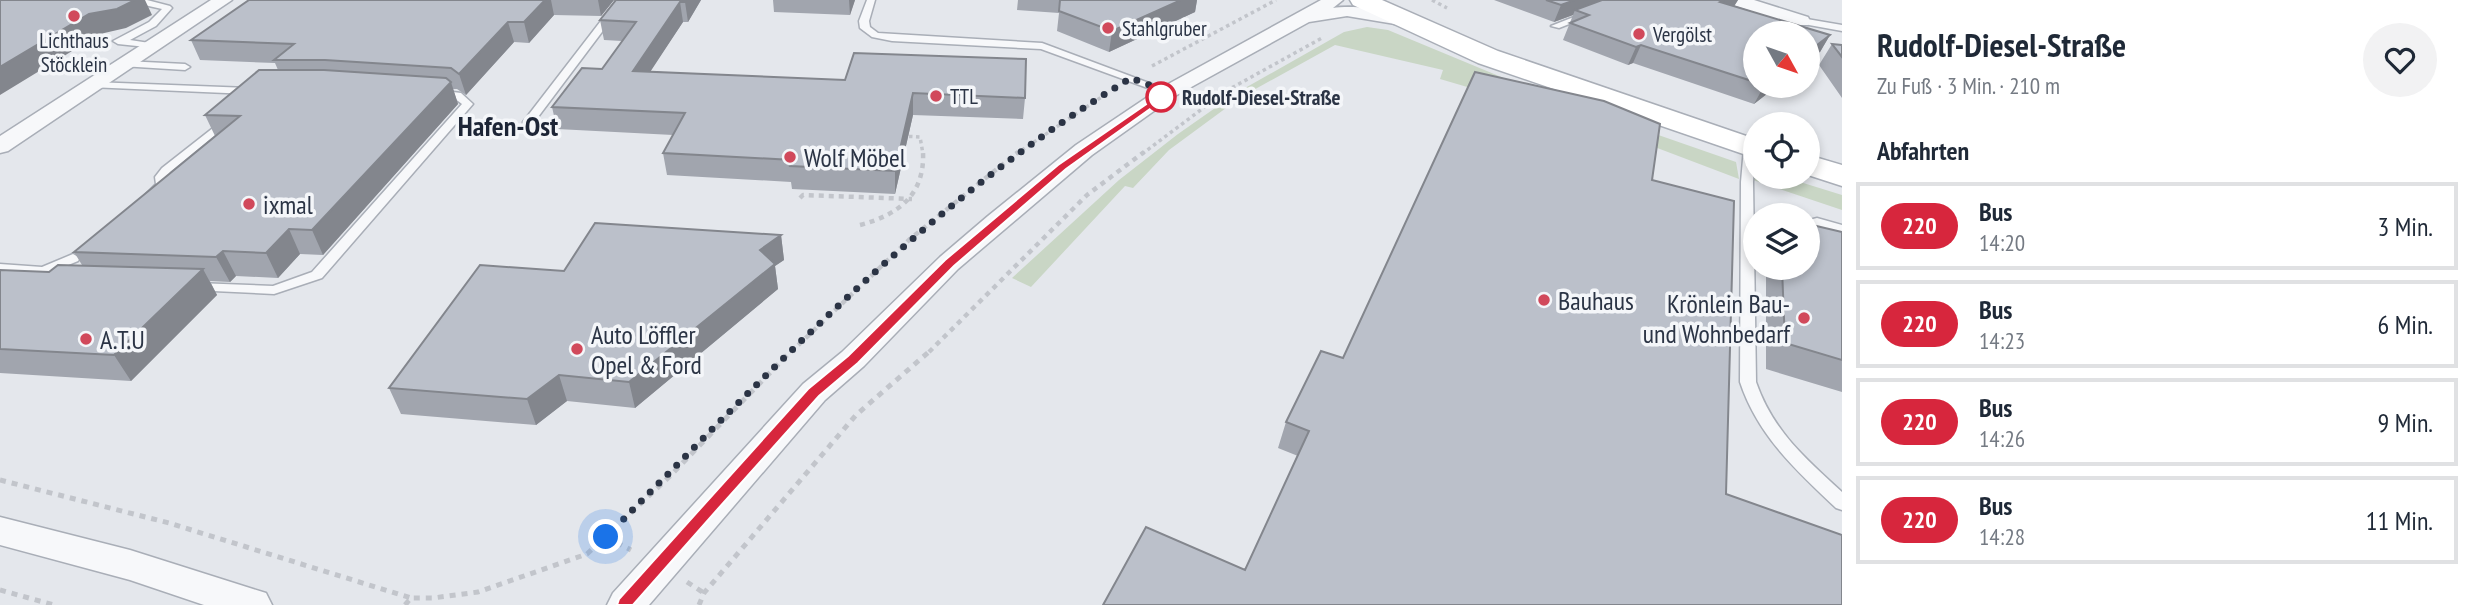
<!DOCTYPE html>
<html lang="de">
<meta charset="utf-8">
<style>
body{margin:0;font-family:"PT Sans Narrow",sans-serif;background:#f2f2f3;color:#1f2937;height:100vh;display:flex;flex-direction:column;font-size:26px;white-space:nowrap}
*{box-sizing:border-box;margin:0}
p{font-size:23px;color:#747a83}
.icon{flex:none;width:38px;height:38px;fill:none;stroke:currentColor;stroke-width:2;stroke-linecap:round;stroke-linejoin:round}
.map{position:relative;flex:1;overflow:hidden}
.sheet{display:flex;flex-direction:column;background:#fff;width:630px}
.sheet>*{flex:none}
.badge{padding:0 14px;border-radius:23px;font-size:24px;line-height:46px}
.needle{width:46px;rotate:130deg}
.tools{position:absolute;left:1743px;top:21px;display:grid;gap:14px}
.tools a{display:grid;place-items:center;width:77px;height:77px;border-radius:50%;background:#fff;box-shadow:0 4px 10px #0003;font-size:35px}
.you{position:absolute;width:35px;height:35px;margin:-18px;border:5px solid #fff;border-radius:50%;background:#1a73e8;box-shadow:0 0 0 10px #1a73e833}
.map>.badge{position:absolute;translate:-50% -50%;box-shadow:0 0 0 4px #fff}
h2{padding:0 35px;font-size:26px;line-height:63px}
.round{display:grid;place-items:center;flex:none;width:74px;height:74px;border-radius:37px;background:#f2f2f3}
.headline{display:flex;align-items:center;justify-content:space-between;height:119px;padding:0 35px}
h1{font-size:33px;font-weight:600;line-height:52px}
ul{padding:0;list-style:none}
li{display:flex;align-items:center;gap:21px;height:88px;margin:0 14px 10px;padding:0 21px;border:4px solid #e0e1e3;border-radius:0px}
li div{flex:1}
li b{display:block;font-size:26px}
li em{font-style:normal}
li .badge{min-width:77px;font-weight:700;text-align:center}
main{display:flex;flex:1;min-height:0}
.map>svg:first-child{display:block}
</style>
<main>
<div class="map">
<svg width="1842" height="605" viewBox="0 0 1842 605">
<rect width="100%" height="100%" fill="#e4e7ec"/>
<path fill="#c9d6c5" d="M 1367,27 L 1388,30 L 1552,98 L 1736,162 L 1739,179 L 1594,124 L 1440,79 L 1443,70 L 1335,45 L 1241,97 L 1169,150 L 1133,188 L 1125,186 L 1031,287 L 1012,278 L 1119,180 L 1178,134 L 1238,92 L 1344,32 Z
M 1755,168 L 1755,177 L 1784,177 L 1842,195 L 1842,210 L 1753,180 Z"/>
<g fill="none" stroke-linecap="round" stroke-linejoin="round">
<defs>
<path id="lane" d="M 99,0 L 147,0 L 170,6 L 172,8 L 156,26 L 130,40 L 156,44 L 156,48 L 118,44 L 113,41 L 149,22 L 162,9 L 140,4 L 103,3 Z
M 617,0 L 626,0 L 535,121 L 550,122 L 550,126 L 523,126 L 523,122 Z
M 867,0 L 875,0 L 869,21 L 870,27 L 878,33 L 1042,43 L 1173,92 L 1172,94 L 1164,94 L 1041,49 L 892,41 L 872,37 L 860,28 L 859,21 Z
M 1584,13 L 1592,15 L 1559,28 L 1551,26 Z
M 1801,18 L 1842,25 L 1842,31 L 1798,23 L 1796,21 Z
M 125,61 L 185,64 L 190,67 L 185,70 L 121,66 L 121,62 Z
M 93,82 L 249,88 L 254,91 L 249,94 L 89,87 L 88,85 Z
M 437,90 L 461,93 L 473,104 L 322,278 L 274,294 L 192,290 L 190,287 L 192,284 L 197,283 L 273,286 L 312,272 L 462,104 L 454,98 L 433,95 L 433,91 Z
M 227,117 L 232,120 L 231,122 L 170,172 L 167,177 L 166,188 L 156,197 L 148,197 L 146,194 L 156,184 L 155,177 L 162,168 Z
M 1750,145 L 1755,147 L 1753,182 L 1756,382 C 1773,431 1805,458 1842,492 L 1842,510 L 1836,508 C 1796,470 1758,436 1740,382 L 1741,182 L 1744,148 Z
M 1817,218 L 1842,225 L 1842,233 L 1813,225 L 1811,222 L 1813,219 Z
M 73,254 L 80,258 L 78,261 L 44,275 L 0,272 L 0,264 L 42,267 Z"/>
<path id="street" d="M 211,0 L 232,0 L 8,151 L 0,153 L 0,136 Z
M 1321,0 L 1343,0 L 1333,8 C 1348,5 1401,8 1410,19 L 1401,25 L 1347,16 L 1309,22 L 1175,96 L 1092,155 L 958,269 L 864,366 L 825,400 L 649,605 L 607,605 L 613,593 L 803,384 L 842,352 L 940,257 L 988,216 L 1076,145 L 1161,88 Z
M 1727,0 L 1754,0 L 1808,17 L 1810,21 L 1808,25 L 1794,25 L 1730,4 Z
M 0,517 L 130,550 L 253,589 L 266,593 L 272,605 L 204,605 L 130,580 L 0,545 Z"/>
<path id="secondary" d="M 1350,0 L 1382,0 L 1498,51 L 1755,139 L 1755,158 L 1478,63 L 1353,5 Z
M 1808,155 L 1842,165 L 1842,186 L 1808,175 Z"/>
</defs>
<use href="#lane" stroke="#a9aeb7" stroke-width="3"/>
<use href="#street" stroke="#a9aeb7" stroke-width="3"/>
<use href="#secondary" stroke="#a9aeb7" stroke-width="3"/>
<path stroke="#c2c5cb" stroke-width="3.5" stroke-dasharray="3.5 3.5" stroke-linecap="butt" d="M 1432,0 L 1447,8
M 1152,66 L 1276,0
M 902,136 L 920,137 L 923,154
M 1016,154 L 1109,92
M 1142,154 L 1226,91 L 1322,38"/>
<path stroke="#c2c5cb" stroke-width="4.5" stroke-dasharray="5 5" stroke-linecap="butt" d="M 800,198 L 803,195 L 912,199
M 860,225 C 898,215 925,195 923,152
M 791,352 L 910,239 L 1018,152
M 929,352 L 1087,195 L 1144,152"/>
<path stroke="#c2c5cb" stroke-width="5" stroke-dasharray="6 6" stroke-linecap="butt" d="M 0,480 L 169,523 L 411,598
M 606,537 L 631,550
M 687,582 L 704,593
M 0,590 L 54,605
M 405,605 L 411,598 L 433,598 L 478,592 L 587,554 L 669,477 L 792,350
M 699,605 L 704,593 L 856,415 L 931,350"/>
<use href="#lane" fill="#f7f8fa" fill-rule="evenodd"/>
<use href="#street" fill="#f7f8fa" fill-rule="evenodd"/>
<use href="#secondary" fill="#fff" fill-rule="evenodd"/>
</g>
<path fill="#a1a5ae" d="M 249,0 L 614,0 L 601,16 L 554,15 L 529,43 L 514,42 L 466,95 L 457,89 L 453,89 L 458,104 L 323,255 L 300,254 L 278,278 L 236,276 L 230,282 L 210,281 L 217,295 L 131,381 L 0,373 L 0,270 L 49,272 L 82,265 L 74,252 L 215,136 L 205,115 L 278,70 L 275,63 L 200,60 L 191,40 Z
M 614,0 L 701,0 L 688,22 L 683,22 L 650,71 L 1025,98 L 1023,119 L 913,115 L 895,194 L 792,189 L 791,182 L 667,175 L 663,153 L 673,135 L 557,129 L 552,107 L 602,69 L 622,41 L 604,40 L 600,20 L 614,2 Z
M 773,0 L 855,0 L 850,15 L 774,12 Z
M 1018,0 L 1197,0 L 1195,12 L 1109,52 L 1057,31 L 1059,13 L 1017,10 Z
M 1494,0 L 1738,0 L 1734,6 L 1830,35 L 1820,52 L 1755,33 L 1755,86 L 1777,86 L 1754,104 L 1633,63 L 1628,65 L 1563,40 L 1573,15 L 1554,22 Z
M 1832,44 L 1842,45 L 1842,98 L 1819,65 Z
M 1652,180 L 1726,494 L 1245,570 L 1298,456 L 1278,448 L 1286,422 L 1343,358 Z
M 1842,232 L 1842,392 L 1766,369 L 1766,268 L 1808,268 Z
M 781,235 L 784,260 L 775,266 L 778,289 L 635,408 L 567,401 L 536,425 L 401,414 L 389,388 L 564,271 Z"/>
<path fill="#83868d" d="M 135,0 L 145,0 L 152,15 L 126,28 L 100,34 L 0,95 L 0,67 L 89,14 Z
M 545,0 L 551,0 L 554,15 L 529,43 L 524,22 Z
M 598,0 L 614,0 L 601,16 Z
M 686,0 L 701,0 L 688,22 L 685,2 Z
M 849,0 L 855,0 L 850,15 Z
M 1181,0 L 1197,0 L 1195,12 L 1109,52 L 1112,31 Z
M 1575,0 L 1612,0 L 1575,10 L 1573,15 L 1554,22 L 1561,5 Z
M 1724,0 L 1738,0 L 1733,8 L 1720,2 Z
M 680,2 L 683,22 L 637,92 L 633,71 Z
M 508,22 L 514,42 L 466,95 L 459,74 Z
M 1830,35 L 1820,52 L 1808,62 L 1808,52 Z
M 1641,45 L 1633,63 L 1628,65 L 1636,47 Z
M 451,82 L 458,104 L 323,255 L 312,230 Z
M 1764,86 L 1777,86 L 1754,104 Z
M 913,93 L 913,115 L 895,194 L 895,171 Z
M 289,229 L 300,254 L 278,278 L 266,253 Z
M 781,235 L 784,260 L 775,266 L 778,289 L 635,408 L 629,382 L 760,250 Z
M 223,251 L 236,276 L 230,282 L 216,257 Z
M 203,269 L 217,295 L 131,381 L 114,355 Z
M 559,375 L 567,401 L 536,425 L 527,399 Z"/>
<path fill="#bbc0ca" stroke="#83868d" stroke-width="2" d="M 0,0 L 135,0 L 117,9 L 89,14 L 0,67 Z
M 249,0 L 545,0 L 524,22 L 508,22 L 459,74 L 451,68 L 325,60 L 274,60 L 294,44 L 191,40 Z
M 616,0 L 686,0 L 685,2 L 680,2 L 633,71 L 845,80 L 854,53 L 1026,59 L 1025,98 L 913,93 L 895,171 L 790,166 L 792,160 L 663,153 L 685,113 L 552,107 L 582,68 L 602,69 L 636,22 L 600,20 Z
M 1060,0 L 1181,0 L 1112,31 L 1059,11 Z
M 1546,0 L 1575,0 L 1561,5 Z
M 1602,0 L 1724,0 L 1720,2 L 1830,35 L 1808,52 L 1808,33 L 1755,33 L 1755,82 L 1641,45 L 1636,47 L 1570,23 L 1589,15 L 1575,10 Z
M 1832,44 L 1842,45 L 1842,57 Z
M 259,70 L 324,70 L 446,78 L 451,82 L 312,230 L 289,229 L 266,253 L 223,251 L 216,257 L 74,252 L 240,116 L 205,115 Z
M 1475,72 L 1604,101 L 1660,124 L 1652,180 L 1734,201 L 1726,494 L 1842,535 L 1842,605 L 1103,605 L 1146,527 L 1245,570 L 1309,431 L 1286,422 L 1321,351 L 1343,358 Z
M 595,223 L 781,235 L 760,250 L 775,264 L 629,382 L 559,375 L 527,399 L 389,388 L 480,265 L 564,271 Z
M 1808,224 L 1842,232 L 1842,360 L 1785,343 L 1782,268 L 1808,268 Z
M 58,265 L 203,269 L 114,355 L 0,349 L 0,270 L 49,272 Z"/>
<path fill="#d7263d" stroke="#fff" stroke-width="2" d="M 1161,94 L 1166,97 L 1164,99 L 1066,169 L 954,266 L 858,363 L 819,396 L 717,510 L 633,605 L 617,605 L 619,599 L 808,389 L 848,356 L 945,260 L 1058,165 Z"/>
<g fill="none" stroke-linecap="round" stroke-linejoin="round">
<path stroke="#2b3445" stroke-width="7" stroke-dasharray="0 12.6" d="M 606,537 C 770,371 930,199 1131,78 L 1168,92 L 1161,97"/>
</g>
<g fill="#d1495b" stroke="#f4f6f9" stroke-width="2.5">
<circle cx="74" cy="16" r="7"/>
<circle cx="1108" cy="28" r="7"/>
<circle cx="1639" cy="34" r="7"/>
<circle cx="936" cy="96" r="7"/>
<circle cx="790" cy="157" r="7"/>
<circle cx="249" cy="204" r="7"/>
<circle cx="1544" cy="300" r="7"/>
<circle cx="1804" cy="318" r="7"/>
<circle cx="86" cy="339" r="7"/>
<circle cx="577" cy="349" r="7"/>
</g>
<circle fill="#fff" stroke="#d7263d" stroke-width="3.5" cx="1161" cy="97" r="14"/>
<g text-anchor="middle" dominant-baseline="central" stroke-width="7" stroke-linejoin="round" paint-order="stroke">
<g font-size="21" fill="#2b3445" stroke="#f4f6f9" text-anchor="start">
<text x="1122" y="28">Stahlgruber</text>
<text x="1653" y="34">Vergölst</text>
<text x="74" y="40" text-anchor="middle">Lichthaus<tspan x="74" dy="24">Stöcklein</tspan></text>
<text x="950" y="96">TTL</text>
</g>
<g font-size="21" font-weight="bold" fill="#2b3445" stroke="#f4f6f9" text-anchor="start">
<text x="1182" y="97">Rudolf-Diesel-Straße</text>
</g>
<g font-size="26" fill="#2b3445" stroke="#f4f6f9" text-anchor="start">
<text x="804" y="157">Wolf Möbel</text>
<text x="263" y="204">ixmal</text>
<text x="1558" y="300">Bauhaus</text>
<text x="1790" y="303" text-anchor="end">Krönlein Bau-<tspan x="1790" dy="30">und Wohnbedarf</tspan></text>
<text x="591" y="334">Auto Löffler<tspan x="591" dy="30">Opel &amp; Ford</tspan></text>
<text x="100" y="339">A.T.U</text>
</g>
<g font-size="28" font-weight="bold" fill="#1d2536" stroke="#f4f6f9">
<text x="508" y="125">Hafen-Ost</text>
</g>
</g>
</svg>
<div class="tools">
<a><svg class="needle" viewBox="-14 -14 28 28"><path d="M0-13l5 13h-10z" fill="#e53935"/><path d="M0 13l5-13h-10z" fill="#747a83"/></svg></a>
<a><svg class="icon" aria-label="locate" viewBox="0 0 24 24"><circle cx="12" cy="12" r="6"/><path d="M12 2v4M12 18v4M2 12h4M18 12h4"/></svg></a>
<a><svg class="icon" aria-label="layers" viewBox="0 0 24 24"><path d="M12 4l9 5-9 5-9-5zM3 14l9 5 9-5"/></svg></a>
</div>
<div class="you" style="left:606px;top:537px"></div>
</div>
<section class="sheet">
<div class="headline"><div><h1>Rudolf-Diesel-Straße</h1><p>Zu Fuß · 3 Min. · 210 m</p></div><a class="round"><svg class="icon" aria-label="heart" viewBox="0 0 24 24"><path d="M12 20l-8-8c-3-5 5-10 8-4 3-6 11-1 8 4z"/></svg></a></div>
<h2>Abfahrten</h2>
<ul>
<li><span class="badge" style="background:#d7263d;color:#fff">220</span><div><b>Bus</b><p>14:20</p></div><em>3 Min.</em></li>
<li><span class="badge" style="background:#d7263d;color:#fff">220</span><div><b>Bus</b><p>14:23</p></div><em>6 Min.</em></li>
<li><span class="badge" style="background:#d7263d;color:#fff">220</span><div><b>Bus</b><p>14:26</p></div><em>9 Min.</em></li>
<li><span class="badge" style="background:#d7263d;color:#fff">220</span><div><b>Bus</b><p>14:28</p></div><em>11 Min.</em></li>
</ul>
</section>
</main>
